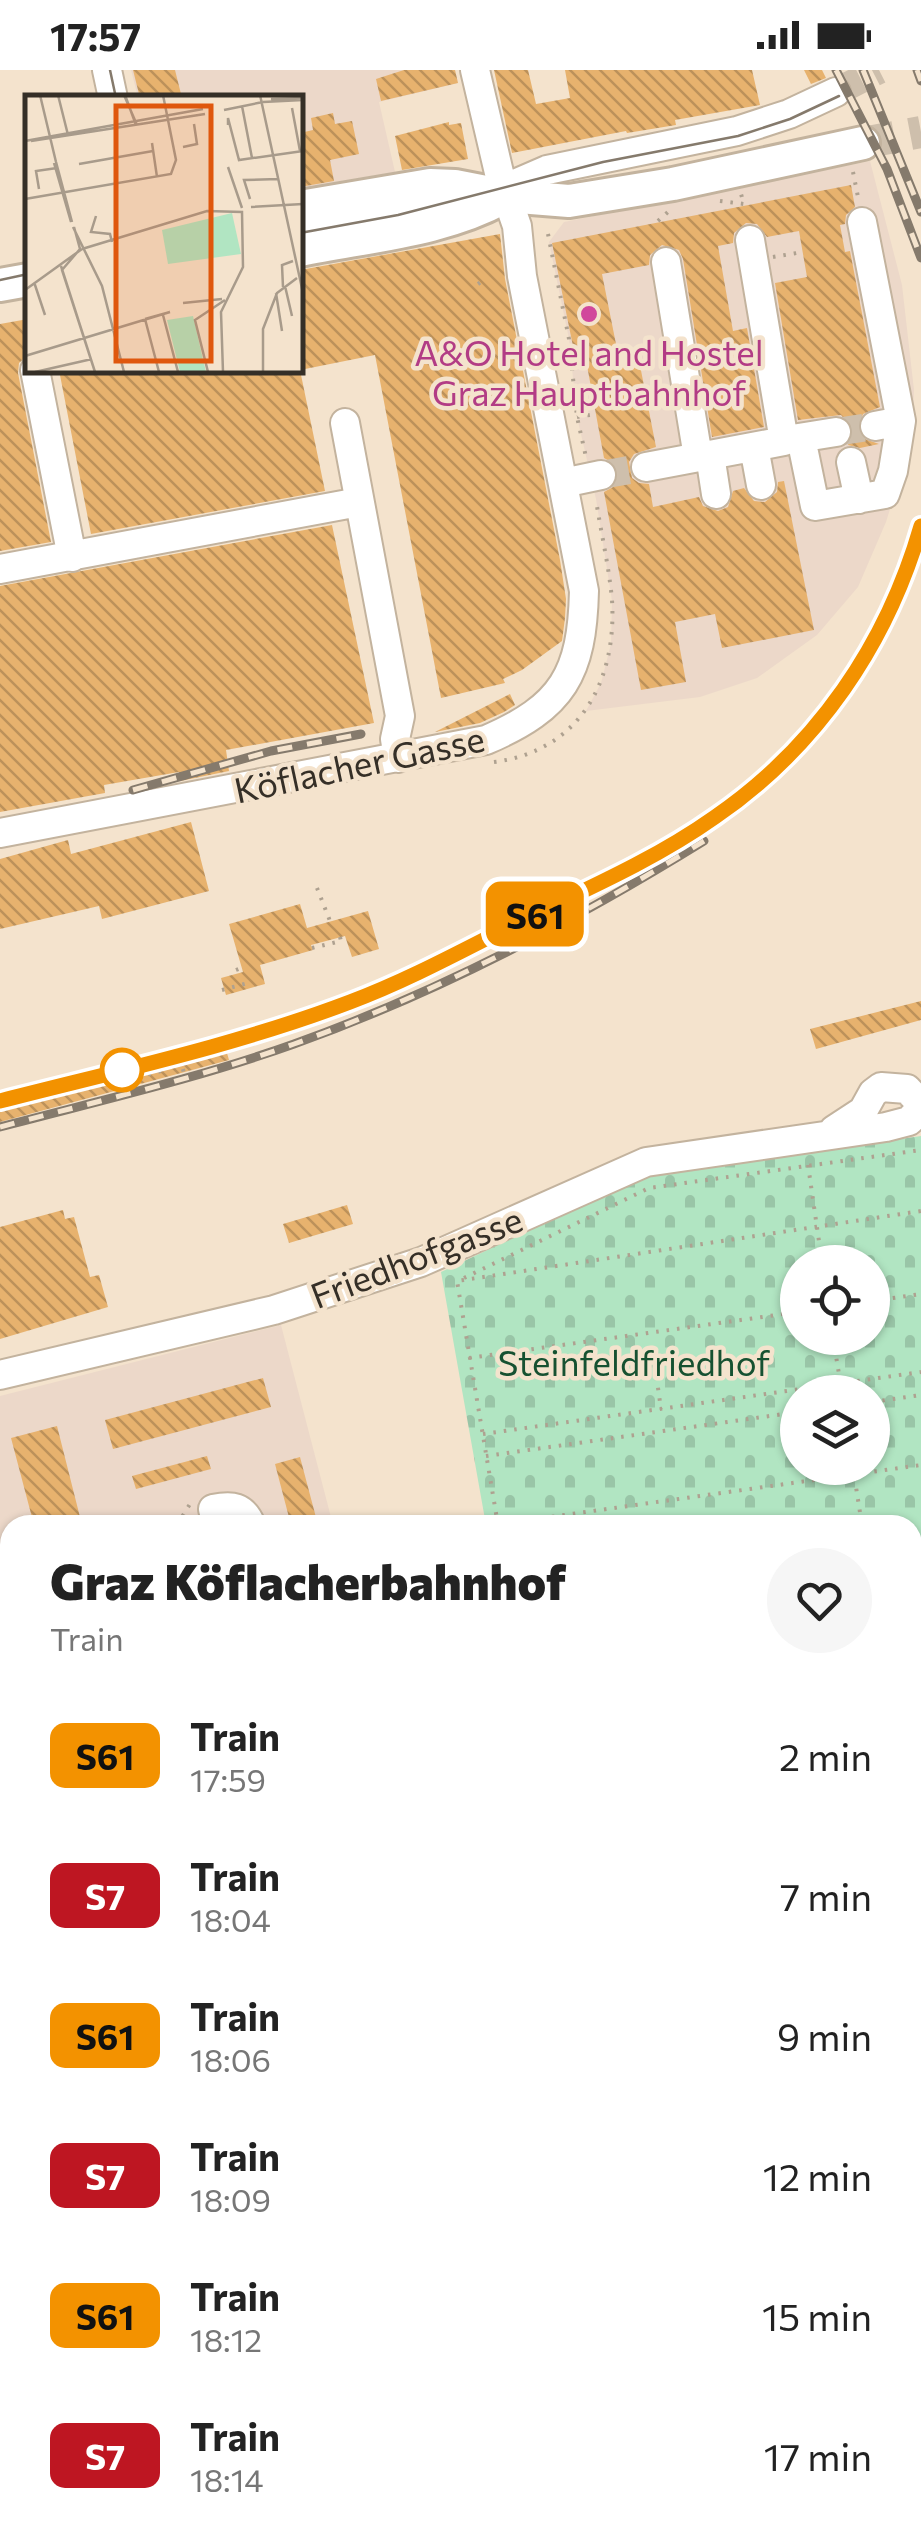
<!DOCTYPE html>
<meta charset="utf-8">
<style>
body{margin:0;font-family:Commissioner,sans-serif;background:#f6f6f6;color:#222;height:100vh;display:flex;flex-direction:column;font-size:38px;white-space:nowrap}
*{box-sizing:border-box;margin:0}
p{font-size:32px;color:#767676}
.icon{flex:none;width:55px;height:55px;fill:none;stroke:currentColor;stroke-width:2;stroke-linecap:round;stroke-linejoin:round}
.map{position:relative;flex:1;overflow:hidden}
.drawer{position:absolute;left:0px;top:1445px;width:922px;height:1030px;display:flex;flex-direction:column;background:#fff;border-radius:30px 30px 0 0;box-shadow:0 2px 8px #0004}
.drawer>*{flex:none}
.badge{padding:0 20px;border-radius:15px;font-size:35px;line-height:65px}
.tools{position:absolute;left:780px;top:1175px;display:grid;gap:20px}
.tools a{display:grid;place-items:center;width:110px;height:110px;border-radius:50%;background:#fff;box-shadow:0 2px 8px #0004;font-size:50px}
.map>.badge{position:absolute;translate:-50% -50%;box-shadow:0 0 0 5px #fff}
.round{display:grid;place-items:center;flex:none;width:105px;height:105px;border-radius:52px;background:#f6f6f6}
.summary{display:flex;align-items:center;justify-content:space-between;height:170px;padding:0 50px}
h1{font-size:48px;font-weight:800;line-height:75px}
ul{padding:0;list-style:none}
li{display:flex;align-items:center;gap:30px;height:140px;padding:0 50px}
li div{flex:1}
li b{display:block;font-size:38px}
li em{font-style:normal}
li .badge{min-width:110px;font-weight:700;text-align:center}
.status{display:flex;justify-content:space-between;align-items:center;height:70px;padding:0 50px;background:#fff;direction:ltr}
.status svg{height:28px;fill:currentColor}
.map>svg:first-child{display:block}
</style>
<div class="status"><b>17:57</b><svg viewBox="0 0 49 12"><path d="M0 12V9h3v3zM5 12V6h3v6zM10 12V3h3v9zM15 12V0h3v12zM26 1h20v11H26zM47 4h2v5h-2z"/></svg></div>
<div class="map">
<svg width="921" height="2475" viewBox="0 0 921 2475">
<defs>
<pattern id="forest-crowns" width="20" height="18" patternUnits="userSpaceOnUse" patternTransform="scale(2.5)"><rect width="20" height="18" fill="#b1e5c2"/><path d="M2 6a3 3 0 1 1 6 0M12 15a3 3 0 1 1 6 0" fill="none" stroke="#99c5a7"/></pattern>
<pattern id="cemetery-stones" width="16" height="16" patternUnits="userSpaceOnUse" patternTransform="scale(2.5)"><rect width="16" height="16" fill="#b1e5c2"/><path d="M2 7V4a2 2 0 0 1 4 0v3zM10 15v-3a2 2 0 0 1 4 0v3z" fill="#99c5a7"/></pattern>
<pattern id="building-back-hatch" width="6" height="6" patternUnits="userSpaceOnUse" patternTransform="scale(2.5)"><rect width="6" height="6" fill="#e7b26e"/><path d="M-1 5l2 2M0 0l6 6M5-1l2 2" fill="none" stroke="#bc915a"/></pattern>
</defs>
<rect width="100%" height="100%" fill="#f4e3cd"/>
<path fill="#ecd8c9" d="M 131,0 L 455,0 L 458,13 L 379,32 L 395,102 L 300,118 L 300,28 L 138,27 Z
M 870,91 L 902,215 L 914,320 L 912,367 L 886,452 L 858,517 L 817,565 L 757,608 L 700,627 L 586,641 L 601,613 L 611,574 L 612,531 L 596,429 L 577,347 L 569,269 L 549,172 L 564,152 Z
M 281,1255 L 333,1455 L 10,1455 L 10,1669 L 0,1671 L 0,1326 Z
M 921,1891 L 921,1995 L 913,2001 L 912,1892 Z
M 10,2016 L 10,2141 L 0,2104 L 0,2017 Z
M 79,2465 L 386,2465 L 389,2475 L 82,2475 Z"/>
<path fill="#b1e5c2" d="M 0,2334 L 10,2373 L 10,2411 L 0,2370 Z
M 90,2465 L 144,2465 L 145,2474 L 92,2475 Z
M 588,2465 L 851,2465 L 853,2475 L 590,2475 Z"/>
<path fill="url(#forest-crowns)" d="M 662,2465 L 844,2465 L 845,2475 L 624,2475 Z"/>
<path fill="url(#cemetery-stones)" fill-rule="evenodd" d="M 921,1066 L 921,1473 L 913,1474 L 912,1455 L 486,1455 L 441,1202 L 644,1106 ZM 798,1192 L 872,1192 L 872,1268 L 798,1268 ZM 798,1322 L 872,1322 L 872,1398 L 798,1398 Z"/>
<path fill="url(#building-back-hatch)" d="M 133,0 L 175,0 L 182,28 L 140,28 Z
M 404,0 L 455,0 L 458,13 L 381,31 L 376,9 Z
M 494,0 L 528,0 L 536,34 L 570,28 L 565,0 L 752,0 L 760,35 L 675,50 L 676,55 L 627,63 L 626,61 L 512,83 Z
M 804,0 L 822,0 L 826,8 L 811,14 Z
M 333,43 L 335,54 L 352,51 L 359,84 L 330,90 L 334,111 L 300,117 L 300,63 L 313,60 L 311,48 Z
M 449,52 L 449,55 L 461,53 L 468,89 L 402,100 L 395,66 Z
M 851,115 L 855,137 L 846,145 L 845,154 L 840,155 L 845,182 L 850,181 L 880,337 L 863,344 L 858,358 L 862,368 L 879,374 L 860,378 L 848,375 L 853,358 L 841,345 L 798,350 L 775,213 L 807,207 L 799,161 L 767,167 L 757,154 L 746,153 L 734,163 L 733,173 L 718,176 L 733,261 L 747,258 L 764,357 L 712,367 L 683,189 L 679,180 L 662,175 L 650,185 L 649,195 L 602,204 L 618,284 L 637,280 L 656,377 L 634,384 L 629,392 L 632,408 L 639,413 L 649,414 L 653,437 L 699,427 L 703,436 L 718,441 L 728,437 L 733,421 L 744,418 L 754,431 L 765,432 L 777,422 L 778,412 L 784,411 L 814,560 L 722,578 L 715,544 L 675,552 L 686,612 L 641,620 L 604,422 L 613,417 L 618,402 L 613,393 L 604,388 L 586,290 L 576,291 L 552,173 Z
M 500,164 L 505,209 L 560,490 L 566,529 L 565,548 L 562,571 L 522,600 L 503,609 L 505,613 L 441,628 L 375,285 L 300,300 L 300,200 Z
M 28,249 L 28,285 L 19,293 L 18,303 L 51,472 L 0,481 L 0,254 Z
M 59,300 L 300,300 L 325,421 L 91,464 Z
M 332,455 L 374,653 L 226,680 L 229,701 L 180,711 L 179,702 L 104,715 L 105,723 L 0,742 L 0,516 Z
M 510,624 L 515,635 L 504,642 L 480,653 L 435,662 Z
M 191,752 L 209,821 L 102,849 L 99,836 L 0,859 L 0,789 L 68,770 L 71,784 Z
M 300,834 L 307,858 L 368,841 L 379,879 L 352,887 L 345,866 L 311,875 L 313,880 L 260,895 L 265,914 L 226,925 L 221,908 L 243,902 L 229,854 Z
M 921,931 L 921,950 L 816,979 L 810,959 Z
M 225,976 L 229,990 L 0,1052 L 0,1036 Z
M 347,1135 L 353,1154 L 289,1173 L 283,1154 Z
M 63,1140 L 65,1149 L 74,1147 L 90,1207 L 99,1205 L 108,1237 L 0,1269 L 0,1157 Z
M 263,1308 L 271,1337 L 113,1379 L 105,1350 Z
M 57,1356 L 82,1455 L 34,1455 L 11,1368 Z
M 207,1386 L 211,1399 L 136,1419 L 132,1406 Z
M 300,1387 L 318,1455 L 291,1455 L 275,1394 Z"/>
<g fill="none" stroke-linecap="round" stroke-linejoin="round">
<path stroke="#cebfac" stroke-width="28" stroke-dasharray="28 14" stroke-linecap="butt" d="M 836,22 L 879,0
M 836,362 L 875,356
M 601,405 L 646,397"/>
<path stroke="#cebfac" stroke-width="32" stroke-dasharray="32 16" stroke-linecap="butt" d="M 863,73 L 921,62"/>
<defs>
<path id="minor" d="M 107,0 L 113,28
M 862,152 L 901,351 L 875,356
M 300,158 L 434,133 L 506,126 L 517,113 L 547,100 L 737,61 L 789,44 L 836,22
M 666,192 L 698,387
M 35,300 L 72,487
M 345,353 L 400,646 L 395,669 L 398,688
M 801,368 L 815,436 L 885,424 L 893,401 L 901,351
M 786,370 L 836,362
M 754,377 L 761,415
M 710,385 L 716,424
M 851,392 L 859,429
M 646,397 L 784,371 L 750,170
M 563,413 L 601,405
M 0,499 L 359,432
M 0,763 L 486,670 C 563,637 582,604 584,521 L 522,206 L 517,156 L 500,107 L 475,0
M 834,1060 L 863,1041 L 873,1023 L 881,1017 L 907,1019 L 921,1034
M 0,1305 L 274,1240 L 421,1192 L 646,1092 L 886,1057 L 909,1051 L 921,1038
M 217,1455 L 213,1439 C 232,1435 243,1436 251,1455
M 912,1884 L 921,1883
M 912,1975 L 921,1970
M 0,2152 L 10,2148
M 386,2465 L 389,2475
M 567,2465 L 569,2475
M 865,2465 L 868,2475"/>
<path id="major" d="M 300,137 L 430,115 L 455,116 L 506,126 L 569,131 L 673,114 L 863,73
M 300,180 C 368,166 445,161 506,126
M 0,215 L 28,210
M 0,2276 L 10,2315
M 48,2465 L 50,2475"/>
</defs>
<use href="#minor" stroke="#c3b39e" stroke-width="32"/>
<use href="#major" stroke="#c3b39e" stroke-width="38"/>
<path stroke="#aea190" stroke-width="4" stroke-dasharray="2.5 8" stroke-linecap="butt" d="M 853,102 L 859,132
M 720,131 L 744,134 L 741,124
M 658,151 L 669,141
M 548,164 L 569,269 L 577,347 L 586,387
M 773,187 L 803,182
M 478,214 L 485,209
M 577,347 L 596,344
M 494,692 C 580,681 617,611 612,530 C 609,496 601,463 596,430
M 317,818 L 330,851
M 312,878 L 341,871 L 340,867
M 236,900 L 241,898
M 222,920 L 248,913
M 180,989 L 184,1003
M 136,1000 L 139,1014
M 138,1007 L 165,1000
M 808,1095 L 822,1192
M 464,1208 L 649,1118 L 921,1080
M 872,1231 L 921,1224
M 833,1268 L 842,1322
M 469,1288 L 798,1242
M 655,1297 L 661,1339
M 872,1332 L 921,1325
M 483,1364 L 921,1302
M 486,1386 L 798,1342
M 853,1398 L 862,1455
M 500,1454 L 921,1395
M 177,1455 L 190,1434
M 498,1455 L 457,1211 L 921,1141
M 912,1464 L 921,1463
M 0,2199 L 10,2196
M 0,2399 L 10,2440
M 16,2465 L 19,2475
M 227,2469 L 271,2465
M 590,2475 L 631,2465"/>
<use href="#minor" stroke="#fff" stroke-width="28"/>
<use href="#major" stroke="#fff" stroke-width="32"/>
<path stroke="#857a6c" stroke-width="2.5" d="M 110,0 L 116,28
M 300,163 L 398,145 L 603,92 L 738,66 L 790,49 L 839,26
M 0,210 L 28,204"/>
<defs>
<path id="rail" d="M 836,0 L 887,99 L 921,188
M 863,0 L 921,142
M 917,0 L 921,11
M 133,720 L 271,681 L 361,664
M 0,1032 C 117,1001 237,974 350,932 C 414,907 474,874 535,844 C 724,752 860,672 921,456
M 0,1057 C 98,1031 199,1008 294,974 C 434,924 578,849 704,771
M 912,1726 L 921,1725"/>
</defs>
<use href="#rail" stroke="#857a6c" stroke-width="9"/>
<use href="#rail" stroke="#f4e3cd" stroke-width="5" stroke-dasharray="15" stroke-linecap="butt"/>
</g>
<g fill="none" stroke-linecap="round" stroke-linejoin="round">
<defs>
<path id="line" d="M 0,1031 C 117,1001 237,975 350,932 C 414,908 474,874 535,844 C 596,815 660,786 715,747 C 817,677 887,574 921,456"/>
</defs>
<use href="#line" stroke="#fff" stroke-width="22"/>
<use href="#line" stroke="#f39200" stroke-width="15"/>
</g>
<circle fill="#d1479c" stroke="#f4e3cd" stroke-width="4" cx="589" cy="244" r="10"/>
<circle fill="#fff" stroke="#f39200" stroke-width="5" cx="122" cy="1000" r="20"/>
<g text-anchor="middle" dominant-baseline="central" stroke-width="9" stroke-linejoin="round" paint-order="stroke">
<g font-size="35" fill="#b23c85" stroke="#f4e3cd">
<text x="589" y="281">A&amp;O Hotel and Hostel<tspan x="589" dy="40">Graz Hauptbahnhof</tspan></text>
</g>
<g font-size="35" fill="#352f27" stroke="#f4e3cd">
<text transform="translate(359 693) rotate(-12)">Köflacher Gasse</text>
<text transform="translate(416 1186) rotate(-21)">Friedhofgasse</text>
</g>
<g font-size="35" fill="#165131" stroke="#f4e3cd">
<text x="634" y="1291">Steinfeldfriedhof</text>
</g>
</g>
<g transform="translate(25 25)">
<rect width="278" height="278" fill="#f4e3cd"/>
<path d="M 168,221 L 181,277 L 155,277 L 142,225 Z" fill="#b1e5c2"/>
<path d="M 207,118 L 216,159 L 143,169 L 137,135 Z" fill="#b1e5c2"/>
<path fill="none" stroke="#a89b8b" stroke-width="2.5" d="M 15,0 L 31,67M 33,0 L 43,40M 99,0 L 112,30M 100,0 L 111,30M 235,0 L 278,198M 246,4 L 278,3M 238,7 L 278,5M 217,11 L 227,63M 267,13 L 275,56M 199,15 L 238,7M 203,30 L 203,23 L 214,65 L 278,56M 0,46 L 178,14M 6,46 L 180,19M 127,48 L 132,82M 158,52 L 172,49 L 169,29M 31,67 L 47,127M 29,68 L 46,127M 54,69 L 128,56M 203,72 L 217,113M 14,94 L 11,76 L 32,73M 0,104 L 146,79 L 151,65 L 138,0M 225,104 L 219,85 L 253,84M 226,112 L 278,109M 71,121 L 66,137 L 85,139 L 87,147M 48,132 L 77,191 L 99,277M 49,132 L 55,154 L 37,175 L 70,277M 57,154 L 182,116 L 217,117 L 218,172 L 196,217 L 198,277M 36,171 L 70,277M 9,187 L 20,220M 260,191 L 267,221M 258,192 L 257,170 L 268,166M 0,195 L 57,154M 251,198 L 257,236M 158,208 L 197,204M 138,220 L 153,277M 120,224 L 134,277M 0,261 L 145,217 L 120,224M 10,277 L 67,264M 183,277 L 170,225 L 200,205M 238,277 L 238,234 L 252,198 L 272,183"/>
<path fill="#df570d" fill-opacity="0.15" stroke="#df570d" stroke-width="5" d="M 91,11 L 186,11 L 186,266 L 91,266 Z"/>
<rect width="278" height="278" fill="none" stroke="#352f27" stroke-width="5"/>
</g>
</svg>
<div class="tools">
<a><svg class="icon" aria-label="locate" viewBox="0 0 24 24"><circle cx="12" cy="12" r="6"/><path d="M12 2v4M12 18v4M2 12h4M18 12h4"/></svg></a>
<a><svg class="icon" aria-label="layers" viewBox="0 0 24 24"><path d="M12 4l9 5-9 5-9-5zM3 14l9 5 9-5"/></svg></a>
</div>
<b class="badge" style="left:535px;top:844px;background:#f39200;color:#111">S61</b>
<section class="drawer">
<div class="summary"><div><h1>Graz Köflacherbahnhof</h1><p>Train</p></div><a class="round"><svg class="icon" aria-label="heart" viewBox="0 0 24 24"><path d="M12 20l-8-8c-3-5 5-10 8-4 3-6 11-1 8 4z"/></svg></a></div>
<ul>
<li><span class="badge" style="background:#f39200;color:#111">S61</span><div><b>Train</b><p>17:59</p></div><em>2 min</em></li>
<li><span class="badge" style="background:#be1622;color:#fff">S7</span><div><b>Train</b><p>18:04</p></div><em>7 min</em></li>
<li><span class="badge" style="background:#f39200;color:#111">S61</span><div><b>Train</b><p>18:06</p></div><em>9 min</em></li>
<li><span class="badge" style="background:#be1622;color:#fff">S7</span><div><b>Train</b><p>18:09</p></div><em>12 min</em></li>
<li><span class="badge" style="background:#f39200;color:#111">S61</span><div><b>Train</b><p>18:12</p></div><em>15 min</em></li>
<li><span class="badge" style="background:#be1622;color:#fff">S7</span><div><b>Train</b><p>18:14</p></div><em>17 min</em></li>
</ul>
</section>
</div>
